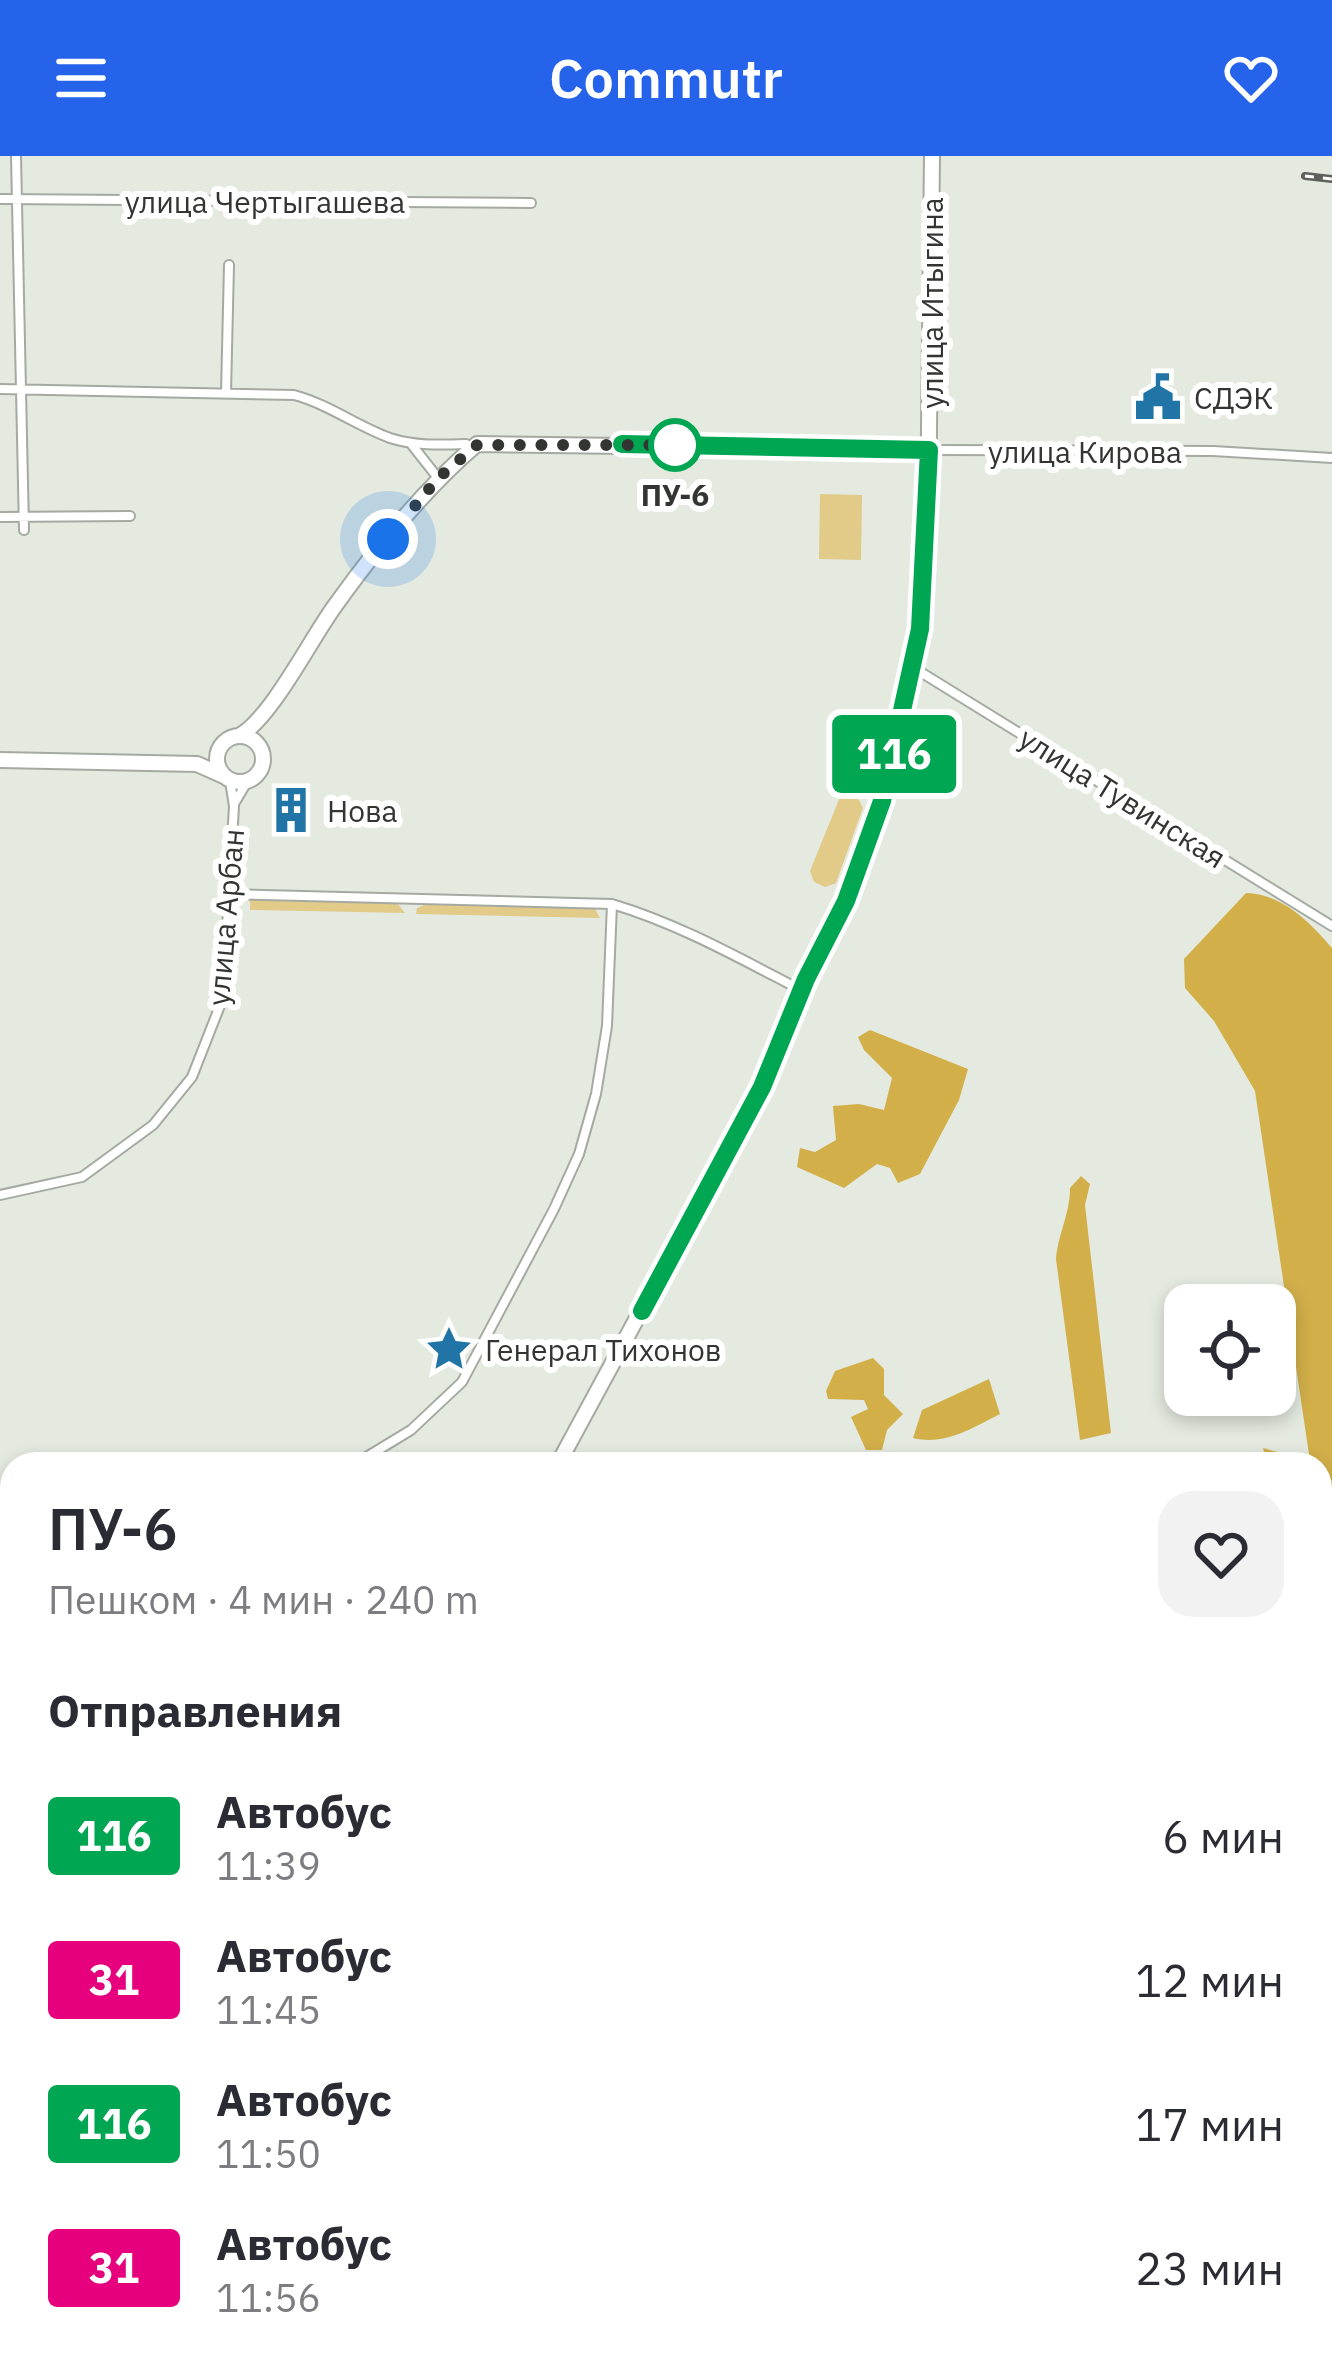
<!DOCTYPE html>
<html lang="ru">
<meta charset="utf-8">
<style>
body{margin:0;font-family:"IBM Plex Sans",sans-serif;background:#f2f2f3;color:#2b2b33;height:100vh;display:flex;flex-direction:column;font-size:45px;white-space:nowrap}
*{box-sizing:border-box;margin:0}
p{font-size:39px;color:#7c7c81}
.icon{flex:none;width:66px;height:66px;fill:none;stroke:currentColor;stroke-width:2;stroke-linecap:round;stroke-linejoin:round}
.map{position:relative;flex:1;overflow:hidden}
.sheet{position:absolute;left:0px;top:1296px;width:1332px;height:915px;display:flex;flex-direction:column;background:#fff;border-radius:36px 36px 0 0;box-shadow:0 6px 18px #0003}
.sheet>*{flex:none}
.badge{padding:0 24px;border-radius:9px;font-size:42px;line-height:78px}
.fabs{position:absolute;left:1164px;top:1128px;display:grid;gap:24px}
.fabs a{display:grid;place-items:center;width:132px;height:132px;border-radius:24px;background:#fff;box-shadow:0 6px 18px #0003;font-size:60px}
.you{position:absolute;width:60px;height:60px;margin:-30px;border:9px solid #fff;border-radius:50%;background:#1a73e8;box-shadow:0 0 0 18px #1a73e833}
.map>.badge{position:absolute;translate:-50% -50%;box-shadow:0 0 0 6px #fff}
h2{padding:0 48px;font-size:45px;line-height:108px}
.round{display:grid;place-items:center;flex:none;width:126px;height:126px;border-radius:36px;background:#f2f2f3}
.headline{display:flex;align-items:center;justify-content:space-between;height:204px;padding:0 48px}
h1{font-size:57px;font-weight:600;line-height:90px}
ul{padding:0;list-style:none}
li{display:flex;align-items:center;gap:36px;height:144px;padding:0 48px}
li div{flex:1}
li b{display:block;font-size:45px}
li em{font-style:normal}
li .badge{min-width:132px;font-weight:700;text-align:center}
header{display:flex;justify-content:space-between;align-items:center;height:156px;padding:0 48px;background:#2563eb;color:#fff;font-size:54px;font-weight:600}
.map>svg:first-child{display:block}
</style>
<header><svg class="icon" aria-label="menu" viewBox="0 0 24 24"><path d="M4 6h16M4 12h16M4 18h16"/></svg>Commutr<svg class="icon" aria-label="heart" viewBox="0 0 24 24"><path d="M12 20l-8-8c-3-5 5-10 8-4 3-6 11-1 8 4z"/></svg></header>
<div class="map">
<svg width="1332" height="2210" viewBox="0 0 1332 2210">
<rect width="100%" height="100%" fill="#e4eae0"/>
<path fill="#e2ca89" d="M 820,338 L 862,339 L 861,404 L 819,403 Z
M 847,638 L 859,644 L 863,652 L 836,727 L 825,731 L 814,726 L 810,715 L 840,641 Z
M 250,743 L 397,747 L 405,757 L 250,754 Z
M 427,748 L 584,751 L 595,753 L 600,762 L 416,758 L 417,752 Z
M 1320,1587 L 1332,1587 L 1332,2050 L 1320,2055 Z
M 1332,2130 L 1332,2210 L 1236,2210 L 1262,2199 L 1320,2199 L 1320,2139 Z
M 225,2199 L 724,2199 L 698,2210 L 221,2210 Z
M 836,2199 L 1226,2199 L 1215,2210 L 840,2210 L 841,2204 Z"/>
<path fill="#d2af49" d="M 1246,737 C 1282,738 1309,765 1332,792 L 1332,1343 L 1320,1349 L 1320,1308 L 1267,1308 L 1263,1292 L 1310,1305 L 1255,935 L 1214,865 L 1185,832 L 1184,803 Z
M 870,874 L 968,913 L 959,944 L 920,1018 L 898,1027 L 890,1012 L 877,1008 L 844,1032 L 797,1011 L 800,992 L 815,996 L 836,984 L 833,950 L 859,948 L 884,954 L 892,922 L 864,894 L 858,881 Z
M 1081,1020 L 1090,1028 L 1085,1049 L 1111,1277 L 1080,1284 L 1056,1103 C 1058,1078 1070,1058 1070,1032 Z
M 873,1202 L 884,1213 L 884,1239 L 903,1258 L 887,1274 L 882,1294 L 866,1294 L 851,1261 L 868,1253 L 864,1244 L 828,1243 L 826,1235 L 835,1215 Z
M 989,1223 L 1000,1258 C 972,1272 945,1290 913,1282 L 922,1254 Z"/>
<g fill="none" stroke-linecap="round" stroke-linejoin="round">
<defs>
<path id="minor" d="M 16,0 L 24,374
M 0,43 L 531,47
M 0,233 L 294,239 C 328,248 357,270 390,282 C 414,290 441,289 466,288
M 226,237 L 229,109
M 412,289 L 438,322
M 930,294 L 1213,295 L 1332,302
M 0,361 L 130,360
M 914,512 L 1332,770
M 234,648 L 247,626
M 228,738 L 612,748 C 679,768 739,802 801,834
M 0,1039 L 82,1021 L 153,969 L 192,921 L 223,842 L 234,650 L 230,625
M 355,1308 L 411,1274 L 462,1226 L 554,1053 L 579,998 L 596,938 L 607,870 L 612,748
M 0,1373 L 12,1373
M 1320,1596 L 1332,1596
M 1320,1848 L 1332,1844
M 1320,1944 L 1332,1940
M 1320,2042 L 1332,2037
M 257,2199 L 260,2210
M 395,2199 L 400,2210
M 680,2210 L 709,2199"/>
<path id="primary" d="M217 603a23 23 0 1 1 46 0a23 23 0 1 1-46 0Z
M 239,580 C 272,562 312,480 337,447 C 378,390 424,333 477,288 L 929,294
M 0,604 L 197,608 L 224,620
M 558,1308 L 762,931 L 806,823 L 846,745 L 882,645 L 920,473 L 928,362 L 932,0
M 0,1511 L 12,1511"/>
<path id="trunk" d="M 1320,1536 L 1332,1536
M 1320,1556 L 1332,1556
M 194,2210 L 198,2199
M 211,2210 L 215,2199"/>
</defs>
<use href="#minor" stroke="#a4aaa1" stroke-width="12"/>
<use href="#primary" stroke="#a4aaa1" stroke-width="18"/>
<use href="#trunk" stroke="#a4aaa1" stroke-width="18"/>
<use href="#minor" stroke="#fff" stroke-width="8"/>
<use href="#primary" stroke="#fff" stroke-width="14"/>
<use href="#trunk" stroke="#fff" stroke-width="14"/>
<defs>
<path id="rail" d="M 1305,20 L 1332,23"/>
</defs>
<use href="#rail" stroke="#5e615c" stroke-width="8"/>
<use href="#rail" stroke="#fff" stroke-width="3" stroke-dasharray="9" stroke-linecap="butt"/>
</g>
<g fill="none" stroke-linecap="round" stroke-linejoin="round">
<defs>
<path id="line" d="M 622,288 L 929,294 L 920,473 L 882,645 L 846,745 L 806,823 L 762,931 L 642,1155"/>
</defs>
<use href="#line" stroke="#fff" stroke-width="27"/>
<use href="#line" stroke="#00a651" stroke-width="18"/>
<path stroke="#333532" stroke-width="12" stroke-dasharray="0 21.6" d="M 388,383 L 438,322 L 477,289 L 675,289"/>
</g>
<defs>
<symbol id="civic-bare" viewBox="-9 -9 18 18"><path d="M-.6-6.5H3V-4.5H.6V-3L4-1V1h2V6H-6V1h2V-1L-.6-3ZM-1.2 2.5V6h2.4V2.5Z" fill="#2175a6" stroke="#fff" stroke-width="2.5" paint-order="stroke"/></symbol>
<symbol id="building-bare" viewBox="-9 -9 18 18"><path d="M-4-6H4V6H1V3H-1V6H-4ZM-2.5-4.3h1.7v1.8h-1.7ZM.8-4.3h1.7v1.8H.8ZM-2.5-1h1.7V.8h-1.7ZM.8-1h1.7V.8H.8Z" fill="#2175a6" stroke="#fff" stroke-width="2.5" paint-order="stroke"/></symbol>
<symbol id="sight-bare" viewBox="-9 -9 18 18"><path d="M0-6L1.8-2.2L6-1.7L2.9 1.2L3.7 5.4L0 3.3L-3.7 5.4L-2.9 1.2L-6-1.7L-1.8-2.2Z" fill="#2175a6" stroke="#fff" stroke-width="2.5" paint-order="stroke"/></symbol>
</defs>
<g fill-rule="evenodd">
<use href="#civic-bare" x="1125" y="208" width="66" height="66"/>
<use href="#building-bare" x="258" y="621" width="66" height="66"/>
<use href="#sight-bare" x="416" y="1160" width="66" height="66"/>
</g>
<circle fill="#fff" stroke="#00a651" stroke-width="6" cx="675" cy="289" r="24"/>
<g text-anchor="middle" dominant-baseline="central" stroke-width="12" stroke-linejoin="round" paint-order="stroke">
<g font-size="30" fill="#333532" stroke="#fff">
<text x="265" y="45">улица Чертыгашева</text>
<text transform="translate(931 147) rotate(-90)">улица Итыгина</text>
<text x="1085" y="295">улица Кирова</text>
<text transform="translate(1123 641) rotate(32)">улица Тувинская</text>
<text transform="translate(225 761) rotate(-85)">улица Арбан</text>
</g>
<g font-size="30" fill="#333532" stroke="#fff" text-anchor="start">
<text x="1194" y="241">СДЭК</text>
<text x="327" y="654">Нова</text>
<text x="485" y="1193">Генерал Тихонов</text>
</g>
<g font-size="30" font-weight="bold" fill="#333532" stroke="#fff">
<text x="675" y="338">ПУ-6</text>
</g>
</g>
</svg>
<div class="fabs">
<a><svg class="icon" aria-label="locate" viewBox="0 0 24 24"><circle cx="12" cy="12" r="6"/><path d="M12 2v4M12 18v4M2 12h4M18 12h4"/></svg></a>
</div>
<div class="you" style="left:388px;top:383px"></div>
<b class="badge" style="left:894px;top:598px;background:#00a651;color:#fff">116</b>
<section class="sheet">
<div class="headline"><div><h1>ПУ-6</h1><p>Пешком · 4 мин · 240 m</p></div><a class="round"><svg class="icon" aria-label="heart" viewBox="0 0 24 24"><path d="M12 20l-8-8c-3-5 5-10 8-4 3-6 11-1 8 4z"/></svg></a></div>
<h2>Отправления</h2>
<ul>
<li><span class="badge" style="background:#00a651;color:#fff">116</span><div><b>Автобус</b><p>11:39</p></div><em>6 мин</em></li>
<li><span class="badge" style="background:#e6007e;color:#fff">31</span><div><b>Автобус</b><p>11:45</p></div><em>12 мин</em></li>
<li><span class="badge" style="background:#00a651;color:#fff">116</span><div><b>Автобус</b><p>11:50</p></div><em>17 мин</em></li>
<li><span class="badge" style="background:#e6007e;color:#fff">31</span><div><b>Автобус</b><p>11:56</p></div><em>23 мин</em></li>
</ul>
</section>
</div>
